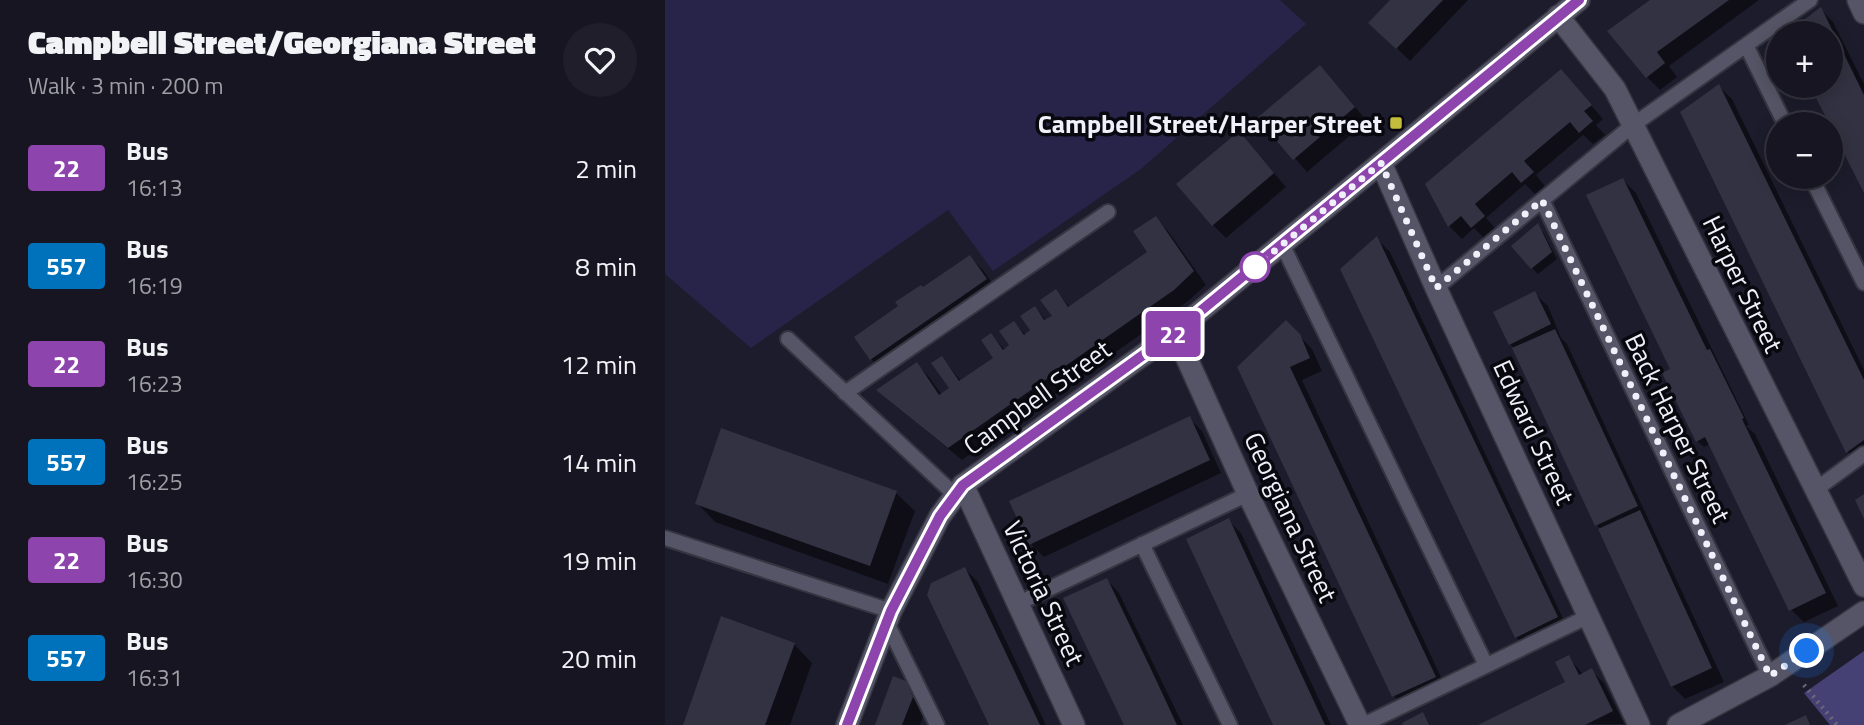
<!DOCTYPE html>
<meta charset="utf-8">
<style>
body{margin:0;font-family:"Titillium Web",sans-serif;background:#1f1e2a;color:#f1f3f6;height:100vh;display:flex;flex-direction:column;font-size:26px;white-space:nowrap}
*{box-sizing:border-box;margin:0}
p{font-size:23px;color:#9e9fa5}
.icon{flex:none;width:38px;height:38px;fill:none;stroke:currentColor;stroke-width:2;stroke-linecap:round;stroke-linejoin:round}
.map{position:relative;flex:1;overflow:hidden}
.details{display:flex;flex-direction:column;background:#161521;width:665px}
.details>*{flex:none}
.badge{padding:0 14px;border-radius:5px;font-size:24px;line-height:46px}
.controls{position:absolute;left:1101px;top:21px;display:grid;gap:14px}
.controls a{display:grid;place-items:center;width:77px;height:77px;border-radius:50%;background:#161521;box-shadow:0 4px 18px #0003,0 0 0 2px #35343f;font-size:35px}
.you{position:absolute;width:35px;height:35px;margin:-18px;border:5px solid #fff;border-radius:50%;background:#1a73e8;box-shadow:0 0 0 10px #1a73e833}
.map>.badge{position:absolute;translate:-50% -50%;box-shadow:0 0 0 4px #fff}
.round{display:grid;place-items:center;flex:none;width:74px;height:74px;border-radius:37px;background:#1f1e2a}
.summary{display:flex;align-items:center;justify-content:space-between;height:119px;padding:0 28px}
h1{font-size:33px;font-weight:800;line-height:52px}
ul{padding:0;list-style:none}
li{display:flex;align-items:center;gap:21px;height:98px;padding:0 28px}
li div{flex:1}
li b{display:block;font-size:26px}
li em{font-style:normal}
li .badge{min-width:77px;font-weight:700;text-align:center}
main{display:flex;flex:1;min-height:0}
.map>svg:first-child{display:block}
</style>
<main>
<section class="details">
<div class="summary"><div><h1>Campbell Street/Georgiana Street</h1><p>Walk · 3 min · 200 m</p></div><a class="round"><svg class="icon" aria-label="heart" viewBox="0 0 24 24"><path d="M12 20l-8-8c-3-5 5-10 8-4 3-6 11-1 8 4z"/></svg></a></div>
<ul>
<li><span class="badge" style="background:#8e44ad;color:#fff">22</span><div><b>Bus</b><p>16:13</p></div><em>2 min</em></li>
<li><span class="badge" style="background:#0072bc;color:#fff">557</span><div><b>Bus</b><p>16:19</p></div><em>8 min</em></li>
<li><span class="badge" style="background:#8e44ad;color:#fff">22</span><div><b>Bus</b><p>16:23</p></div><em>12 min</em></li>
<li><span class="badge" style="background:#0072bc;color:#fff">557</span><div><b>Bus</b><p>16:25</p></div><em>14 min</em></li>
<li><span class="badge" style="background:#8e44ad;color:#fff">22</span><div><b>Bus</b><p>16:30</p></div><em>19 min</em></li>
<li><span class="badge" style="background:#0072bc;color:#fff">557</span><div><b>Bus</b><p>16:31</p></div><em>20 min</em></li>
</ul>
</section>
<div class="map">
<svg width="1199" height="725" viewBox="0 0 1199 725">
<rect width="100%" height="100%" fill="#1d1c2c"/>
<path fill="#282349" d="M 0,0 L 615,0 L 641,24 L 476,169 L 328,271 L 283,210 L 86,348 L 0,274 Z"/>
<path fill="#464174" d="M 1199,651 L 1199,725 L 1165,725 L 1139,693 Z"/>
<path fill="#0007" d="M 727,0 L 803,0 L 745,61 L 705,22 Z
M 988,0 L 1094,0 L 1004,66 L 1012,77 L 995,90 L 982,77 Z
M 1156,10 L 1168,22 L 1199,84 L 1199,190 L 1147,86 L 1166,86 L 1166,33 L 1125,33 Z
M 896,71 L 938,119 L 931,125 L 940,135 L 928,144 L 918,135 L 871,175 L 880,186 L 870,194 L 860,184 L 821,218 L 832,230 L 820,239 L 809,228 L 797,239 L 784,226 L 763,185 Z
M 668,81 L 702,121 L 642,172 L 595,119 Z
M 1054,87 L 1067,99 L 1199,370 L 1199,462 L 1196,465 L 1183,452 Z
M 586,146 L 621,187 L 561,238 L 548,225 Z
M 958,180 L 971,193 L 1084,425 L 1081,426 L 1090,434 L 1173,606 L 1139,622 L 1126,610 L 1045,444 L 1039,447 L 1032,441 L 1008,369 Z
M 490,218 L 503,231 L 541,285 L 522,302 L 297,460 L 226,402 L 251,364 L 264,377 L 277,395 L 287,389 L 277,358 L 297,382 L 331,358 L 326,335 L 340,350 L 347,346 L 349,323 L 361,335 L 368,331 L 370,308 L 382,321 L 389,316 L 390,291 L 406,308 L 485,252 Z
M 872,226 L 878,232 L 892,259 L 873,274 L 867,268 Z
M 712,239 L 725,252 L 904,631 L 864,650 L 851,637 Z
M 305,257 L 318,270 L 333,292 L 219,372 L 206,359 L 258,289 Z
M 870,294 L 883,306 L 896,338 L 902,344 L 1059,682 L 1020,699 L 1007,686 L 936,530 L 932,525 L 850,349 L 845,344 Z
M 621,322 L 647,349 L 657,371 L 637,380 L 782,690 L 742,709 L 729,696 L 574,367 Z
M 524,418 L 537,431 L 556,473 L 379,557 L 366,544 Z
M 231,493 L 250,511 L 223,584 L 50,522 L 32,503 Z
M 563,520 L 576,533 L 666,725 L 610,725 Z
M 300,569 L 313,582 L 381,725 L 326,725 Z
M 442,580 L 454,593 L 518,725 L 461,725 Z
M 129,644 L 147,663 L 125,725 L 20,725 Z
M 903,657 L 918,674 L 926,670 L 939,683 L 959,724 L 817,725 L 902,683 Z
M 240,683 L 253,696 L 260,711 L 255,725 L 212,725 Z"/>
<path fill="#323242" d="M 725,0 L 778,0 L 731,49 L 703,23 Z
M 985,0 L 1064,0 L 992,52 L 1000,63 L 981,78 L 942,31 Z
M 1156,7 L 1199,95 L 1199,193 L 1145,86 L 1166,86 L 1166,33 L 1122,33 Z
M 655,65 L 690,107 L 628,160 L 592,118 Z
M 896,69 L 927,105 L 919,111 L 928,121 L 914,133 L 905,122 L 859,161 L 869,172 L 856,183 L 847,172 L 810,204 L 820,216 L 806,228 L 796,216 L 783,227 L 760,184 Z
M 1054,84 L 1199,380 L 1199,440 L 1181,453 L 1015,112 Z
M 574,131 L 609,173 L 547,226 L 511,184 Z
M 958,178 L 1042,350 L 1045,349 L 1079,418 L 1077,419 L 1161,593 L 1124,611 L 1040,437 L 1031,442 L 997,373 L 1005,369 L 921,195 Z
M 491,216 L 529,271 L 509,290 L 283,448 L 211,390 L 252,362 L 274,395 L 284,388 L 266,363 L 277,356 L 294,381 L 328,358 L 316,340 L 326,333 L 338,350 L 344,345 L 334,331 L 349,321 L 359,335 L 365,330 L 355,316 L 370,306 L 379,320 L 387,316 L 375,300 L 391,289 L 403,307 L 482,252 L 468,231 Z
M 873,223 L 887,252 L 866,269 L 846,246 Z
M 712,236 L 893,617 L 850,638 L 675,269 Z
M 305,255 L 322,279 L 205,360 L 189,337 L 233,306 L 230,302 L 256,285 L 258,287 Z
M 870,291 L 886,324 L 844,345 L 828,312 Z
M 621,320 L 635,334 L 645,358 L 625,367 L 771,677 L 727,697 L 572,367 Z
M 890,329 L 973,506 L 930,526 L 847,348 Z
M 525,416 L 545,460 L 364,545 L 344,501 Z
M 56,428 L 232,491 L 205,566 L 30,504 Z
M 1199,494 L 1199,519 L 1190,500 Z
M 975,510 L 1047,668 L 1006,687 L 933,529 Z
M 564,518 L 612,622 L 660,725 L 608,725 L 569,642 L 521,539 Z
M 300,567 L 338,647 L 375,725 L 324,725 L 262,595 L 266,583 Z
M 442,578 L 485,667 L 512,725 L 459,725 L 398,598 Z
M 56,616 L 130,643 L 100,725 L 18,725 Z
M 904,655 L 914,675 L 927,668 L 948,711 L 920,725 L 813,725 L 900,682 L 890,662 Z
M 228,676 L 241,681 L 248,697 L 237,725 L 210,725 Z
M 758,712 L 764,725 L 738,725 L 737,723 Z
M 1141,715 L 1145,725 L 1120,725 Z"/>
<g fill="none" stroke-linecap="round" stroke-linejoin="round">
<defs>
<path id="lane" d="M 1081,45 L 1120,124
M 1146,177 L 1199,283
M 877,200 L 1105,676
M 617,244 L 821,665
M 771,288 L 968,125 L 1145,0
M 123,339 L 289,494
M 180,393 L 443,212
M 1150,490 L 1199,454
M 0,538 L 226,611
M 477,544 L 565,725
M 352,604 L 583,494
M 221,621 L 272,725
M 698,725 L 924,616"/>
<path id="street" d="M 1193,0 L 1199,13
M 893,16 L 950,89 L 1199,586
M 716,163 L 771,288 L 974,725
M 510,332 L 583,494 L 695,725
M 298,485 L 409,725
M 1013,725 L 1105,676 L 1199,612"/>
<path id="secondary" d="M 182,725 L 226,611 L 275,516 L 298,485 L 510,332 L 914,0"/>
</defs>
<use href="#lane" stroke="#363642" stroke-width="18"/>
<use href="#street" stroke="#363642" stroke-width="24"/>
<use href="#secondary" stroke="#363642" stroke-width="24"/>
<path stroke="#696876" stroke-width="4.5" stroke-dasharray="2 5" stroke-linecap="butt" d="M 1139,685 L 1172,725"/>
<use href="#lane" stroke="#555567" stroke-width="14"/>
<use href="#street" stroke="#555567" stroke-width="21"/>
<use href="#secondary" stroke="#555567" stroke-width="21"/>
</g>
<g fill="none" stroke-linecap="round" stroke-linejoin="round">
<defs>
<path id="line" d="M 182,725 L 226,611 L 275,516 L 298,485 L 510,332 L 914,0"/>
</defs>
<use href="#line" stroke="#fff" stroke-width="16"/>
<use href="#line" stroke="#8e44ad" stroke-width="10"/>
<path stroke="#f0f0fb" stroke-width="7" stroke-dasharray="0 12.6" d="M 590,267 L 716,163 L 771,288 L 877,200 L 1105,676 L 1142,651"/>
</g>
<rect fill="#c3bd3e" stroke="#08080e" stroke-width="2.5" x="724" y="116" width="14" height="14" rx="3.5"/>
<circle fill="#fff" stroke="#8e44ad" stroke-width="3.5" cx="590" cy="267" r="14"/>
<g text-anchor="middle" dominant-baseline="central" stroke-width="7" stroke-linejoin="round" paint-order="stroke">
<g font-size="26" font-weight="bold" fill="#f0f0fb" stroke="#08080e" text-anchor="end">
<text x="717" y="123">Campbell Street/Harper Street</text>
</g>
<g font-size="26" fill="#f0f0fb" stroke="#08080e">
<text transform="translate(1078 284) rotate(64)">Harper Street</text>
<text transform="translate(372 397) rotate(-36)">Campbell Street</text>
<text transform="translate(1013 428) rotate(64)">Back Harper Street</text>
<text transform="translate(869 432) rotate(65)">Edward Street</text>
<text transform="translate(626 517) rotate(65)">Georgiana Street</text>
<text transform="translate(379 593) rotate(65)">Victoria Street</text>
</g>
</g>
</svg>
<div class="controls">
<a>+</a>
<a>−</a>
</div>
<div class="you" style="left:1142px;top:651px"></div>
<b class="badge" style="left:508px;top:334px;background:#8e44ad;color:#fff">22</b>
</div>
</main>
